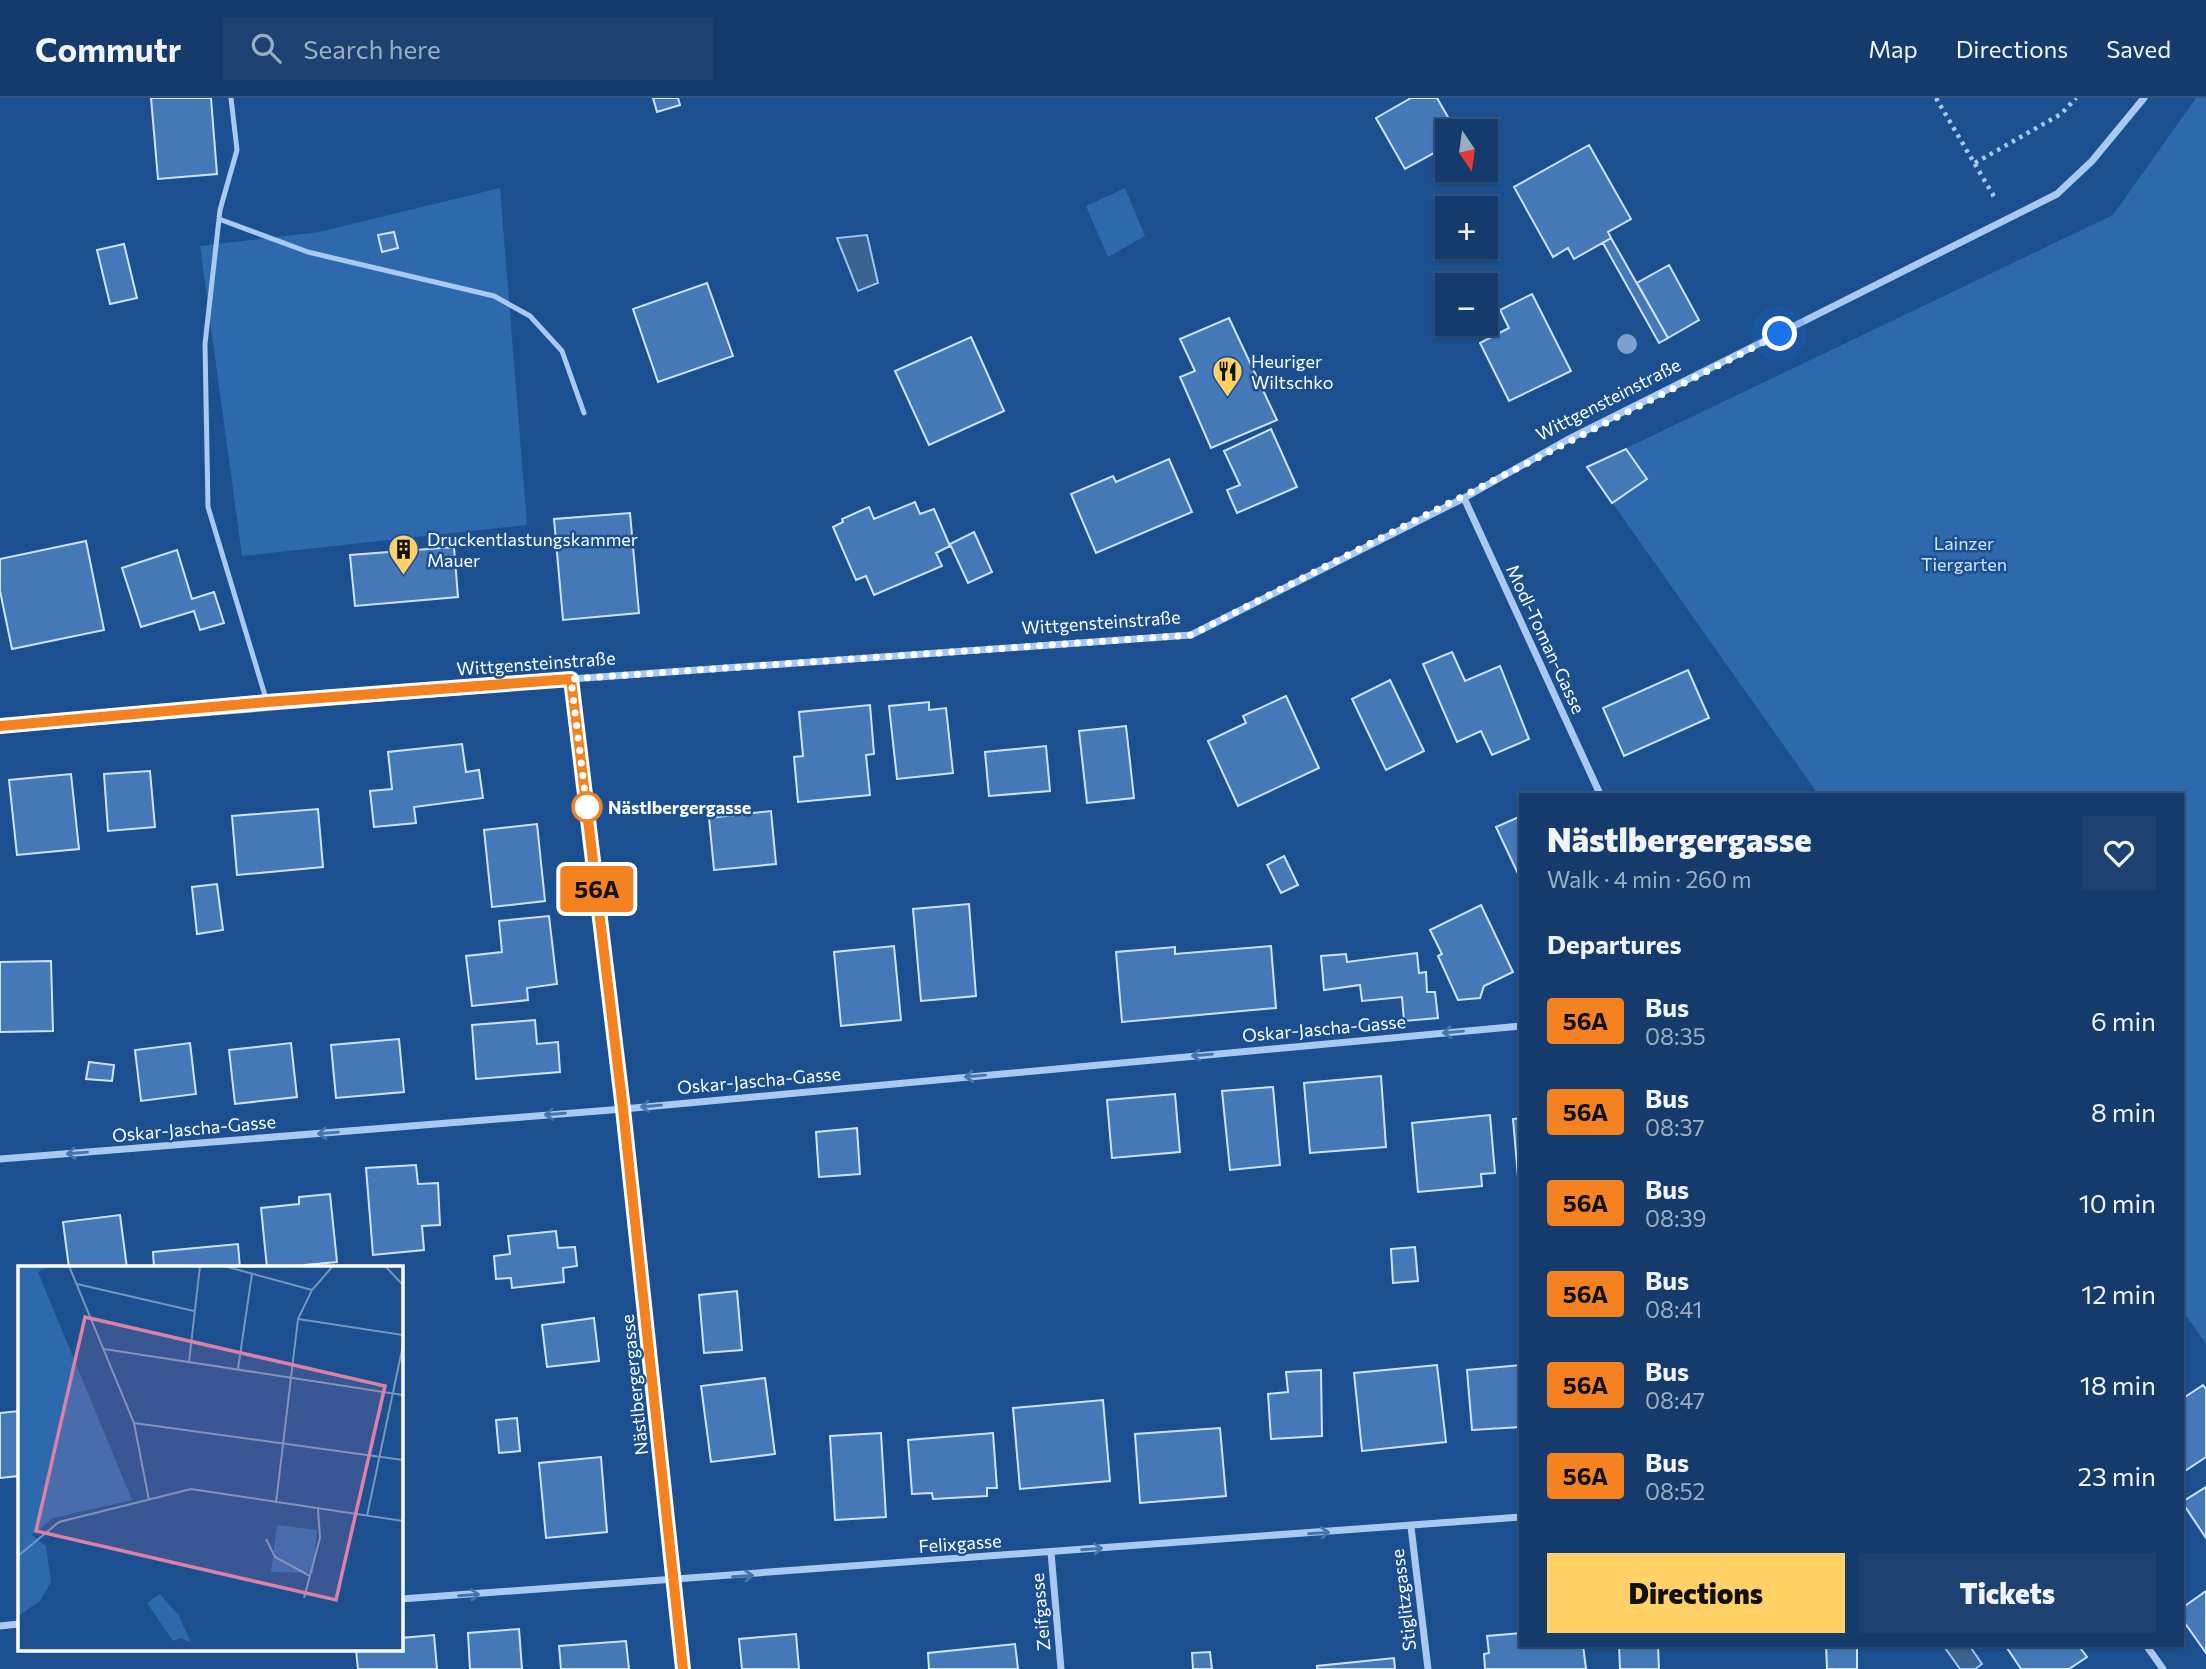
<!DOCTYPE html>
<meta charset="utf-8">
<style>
body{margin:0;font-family:Commissioner,sans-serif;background:#1d4271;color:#f1f3f6;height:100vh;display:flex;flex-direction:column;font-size:26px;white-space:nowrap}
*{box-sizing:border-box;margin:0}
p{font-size:23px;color:#9dadc1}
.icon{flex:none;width:38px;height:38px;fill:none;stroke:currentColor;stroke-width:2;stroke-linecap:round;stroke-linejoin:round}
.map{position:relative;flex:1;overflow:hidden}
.sheet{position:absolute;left:1519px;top:695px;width:665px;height:854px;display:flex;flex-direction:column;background:#143b6b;border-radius:0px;box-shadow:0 2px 5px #0004,0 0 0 2px #33557e}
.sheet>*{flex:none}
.badge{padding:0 14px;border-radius:5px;font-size:24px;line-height:46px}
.needle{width:46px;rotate:167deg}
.fabs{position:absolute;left:1435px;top:21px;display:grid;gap:14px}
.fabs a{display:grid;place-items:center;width:63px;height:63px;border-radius:0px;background:#143b6b;box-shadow:0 2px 5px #0004,0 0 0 2px #33557e;font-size:35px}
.you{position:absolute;width:35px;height:35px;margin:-18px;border:5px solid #fff;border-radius:50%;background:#1a73e8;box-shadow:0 0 0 10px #1a73e833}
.map>.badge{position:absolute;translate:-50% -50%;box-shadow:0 0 0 4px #fff}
h2{padding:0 28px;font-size:26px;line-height:63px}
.round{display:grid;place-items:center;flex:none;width:74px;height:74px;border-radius:0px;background:#1d4271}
.head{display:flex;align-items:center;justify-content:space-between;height:119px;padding:0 28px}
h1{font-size:33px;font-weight:800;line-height:52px}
.primary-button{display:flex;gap:14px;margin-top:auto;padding:14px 28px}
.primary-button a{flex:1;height:80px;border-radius:0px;background:#ffd166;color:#111;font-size:28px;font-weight:800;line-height:80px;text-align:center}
.primary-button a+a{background:#1d4271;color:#f1f3f6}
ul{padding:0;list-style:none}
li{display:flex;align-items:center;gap:21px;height:91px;padding:0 28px}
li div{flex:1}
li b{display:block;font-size:26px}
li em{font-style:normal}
li .badge{min-width:77px;font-weight:700;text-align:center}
header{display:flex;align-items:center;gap:42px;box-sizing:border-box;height:98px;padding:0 35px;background:#143b6b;border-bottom:2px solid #33557e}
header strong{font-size:33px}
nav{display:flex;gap:38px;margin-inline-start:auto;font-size:24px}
.search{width:490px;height:63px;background:#1d4271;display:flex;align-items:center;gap:18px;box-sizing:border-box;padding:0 24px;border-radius:0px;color:#9dadc1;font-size:26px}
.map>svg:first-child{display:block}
</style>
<header>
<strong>Commutr</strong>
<div class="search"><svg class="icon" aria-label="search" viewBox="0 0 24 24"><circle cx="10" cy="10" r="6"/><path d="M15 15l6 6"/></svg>Search here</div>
<nav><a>Map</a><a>Directions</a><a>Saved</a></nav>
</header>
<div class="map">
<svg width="2206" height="1571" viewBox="0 0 2206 1571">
<rect width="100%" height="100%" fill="#1b4f8f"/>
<path fill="#2e69ad" d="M 2196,0 L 2206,0 L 2206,1246 L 2182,1212 L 2182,696 L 1818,696 L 1587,369 L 2113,117 Z
M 500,90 L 527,427 L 242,458 L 200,148 L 319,134 Z
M 1125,90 L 1145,138 L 1108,159 L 1086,108 Z"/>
<path fill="#3c6290" stroke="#9cc4f0" stroke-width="2" d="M 867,137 L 878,185 L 858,193 L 837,140 Z
M 1943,1547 L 1969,1547 L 1982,1566 L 1975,1571 L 1960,1571 Z"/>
<path fill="#4478b7" stroke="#cfe3fa" stroke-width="2" d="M 151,0 L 211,0 L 217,76 L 158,81 Z
M 653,0 L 678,0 L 680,7 L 657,14 Z
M 1411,0 L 1437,0 L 1456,33 L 1447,33 L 1447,48 L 1405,71 L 1376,20 Z
M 1589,47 L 1631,121 L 1608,134 L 1611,140 L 1574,161 L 1568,150 L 1553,159 L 1514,89 Z
M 394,134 L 398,150 L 382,154 L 378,137 Z
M 1611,140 L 1668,240 L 1659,245 L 1603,145 Z
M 124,146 L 137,200 L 110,206 L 97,152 Z
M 1669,167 L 1699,222 L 1668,240 L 1637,185 Z
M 707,185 L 733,258 L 658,284 L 633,211 Z
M 1532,196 L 1571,273 L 1509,303 L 1480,245 L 1509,230 L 1500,212 Z
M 1229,220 L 1277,322 L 1211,350 L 1180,279 L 1195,273 L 1180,241 Z
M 971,239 L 1004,313 L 929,347 L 895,273 Z
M 1271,331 L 1297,389 L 1237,415 L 1227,392 L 1240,387 L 1224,353 Z
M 1626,351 L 1647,381 L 1612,405 L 1587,369 Z
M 1169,361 L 1192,414 L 1096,455 L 1071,396 L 1113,378 L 1116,384 Z
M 915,404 L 920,416 L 934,411 L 950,448 L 936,455 L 942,468 L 874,497 L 866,478 L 856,482 L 833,429 L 843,424 L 842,421 L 869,409 L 874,421 Z
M 630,415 L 639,515 L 563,522 L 554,421 Z
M 974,434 L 992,474 L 968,485 L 950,446 Z
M 86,443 L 104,532 L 12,551 L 0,493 L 0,461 Z
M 454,449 L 458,499 L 355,508 L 350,457 Z
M 177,452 L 192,501 L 214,494 L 224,525 L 200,532 L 194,513 L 141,529 L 122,470 Z
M 1452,554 L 1465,583 L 1500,568 L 1529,641 L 1492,657 L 1481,633 L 1457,644 L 1423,566 Z
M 1688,572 L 1709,620 L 1624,658 L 1603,610 Z
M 1390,582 L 1424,653 L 1386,672 L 1352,601 Z
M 1286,598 L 1319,670 L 1238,708 L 1208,643 L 1246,625 L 1243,618 Z
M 929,604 L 929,612 L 946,610 L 953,675 L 897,681 L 889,608 Z
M 870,607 L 874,656 L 866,657 L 870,697 L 798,704 L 794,659 L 803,658 L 799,614 Z
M 1126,628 L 1134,700 L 1087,705 L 1079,633 Z
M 462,646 L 466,674 L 479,672 L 483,700 L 414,709 L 416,725 L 374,729 L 370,693 L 392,691 L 388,654 Z
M 1046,648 L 1050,693 L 989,698 L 985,654 Z
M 150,673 L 155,729 L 108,733 L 104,676 Z
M 71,676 L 79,751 L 17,757 L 9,682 Z
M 318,711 L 323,769 L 237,777 L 232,718 Z
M 771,713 L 776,766 L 714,772 L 709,720 Z
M 1521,718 L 1521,780 L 1520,780 L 1496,729 Z
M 537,726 L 545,803 L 492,809 L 484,732 Z
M 1284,758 L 1298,787 L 1281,795 L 1267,767 Z
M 217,786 L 223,832 L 197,836 L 192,789 Z
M 969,806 L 976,898 L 921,903 L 913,811 Z
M 1481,807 L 1513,874 L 1484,888 L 1480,900 L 1458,902 L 1438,858 L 1442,856 L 1430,832 Z
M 549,818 L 557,886 L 527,890 L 528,902 L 472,908 L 466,858 L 502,854 L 499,823 Z
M 894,848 L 901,922 L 841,928 L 834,854 Z
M 1271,848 L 1276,910 L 1122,924 L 1116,854 L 1175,849 L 1175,856 Z
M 1417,855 L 1419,875 L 1426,874 L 1427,894 L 1435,894 L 1438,920 L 1404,923 L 1402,899 L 1362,903 L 1360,887 L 1324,892 L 1321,858 L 1346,856 L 1347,864 Z
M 51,863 L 53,933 L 0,934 L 0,864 Z
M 535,922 L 537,946 L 558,944 L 560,974 L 476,981 L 472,927 Z
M 399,941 L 404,994 L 336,1000 L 331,947 Z
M 190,945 L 196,996 L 141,1003 L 135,952 Z
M 291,945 L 297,999 L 235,1006 L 229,952 Z
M 89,964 L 114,967 L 112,983 L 86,981 Z
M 1381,978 L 1386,1049 L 1310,1055 L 1304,985 Z
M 1273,989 L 1280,1067 L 1230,1072 L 1222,993 Z
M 1175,996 L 1180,1054 L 1112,1060 L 1107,1002 Z
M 1490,1017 L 1495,1075 L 1481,1076 L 1482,1088 L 1418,1094 L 1412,1025 Z
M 1521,1020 L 1521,1079 L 1518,1079 L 1513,1021 Z
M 857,1030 L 860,1076 L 819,1079 L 816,1034 Z
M 416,1067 L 418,1086 L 438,1085 L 440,1127 L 422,1128 L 424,1152 L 373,1157 L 366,1070 Z
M 330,1096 L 337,1164 L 305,1167 L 305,1170 L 267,1170 L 261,1110 L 299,1106 L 299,1099 Z
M 120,1117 L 127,1170 L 69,1170 L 63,1124 Z
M 556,1133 L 558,1150 L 575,1149 L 577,1168 L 563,1170 L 564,1184 L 512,1190 L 511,1180 L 496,1181 L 494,1158 L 510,1156 L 508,1138 Z
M 238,1146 L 240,1170 L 154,1170 L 153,1154 Z
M 1415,1149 L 1418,1183 L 1393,1185 L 1391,1151 Z
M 737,1193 L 742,1252 L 704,1255 L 699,1197 Z
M 594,1220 L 599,1263 L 547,1269 L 542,1227 Z
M 1437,1267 L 1446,1344 L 1362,1353 L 1354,1275 Z
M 1521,1267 L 1521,1329 L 1472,1332 L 1467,1272 Z
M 1321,1272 L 1322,1338 L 1271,1341 L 1268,1296 L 1288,1294 L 1286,1274 Z
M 765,1280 L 775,1356 L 711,1364 L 701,1288 Z
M 2203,1287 L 2206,1291 L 2206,1359 L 2182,1375 L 2182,1301 Z
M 1103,1302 L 1110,1383 L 1020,1391 L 1013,1310 Z
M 19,1313 L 19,1378 L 0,1380 L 0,1315 Z
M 517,1320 L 520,1353 L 499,1355 L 496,1322 Z
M 1220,1330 L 1226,1398 L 1140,1405 L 1135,1336 Z
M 881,1335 L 886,1419 L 835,1422 L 830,1338 Z
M 993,1335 L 997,1390 L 987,1390 L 987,1398 L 933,1401 L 932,1395 L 912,1396 L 908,1342 Z
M 601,1359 L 607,1434 L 546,1440 L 539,1365 Z
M 2206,1389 L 2206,1440 L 2182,1404 Z
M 2206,1493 L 2206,1555 L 2182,1521 L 2182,1510 Z
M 519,1531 L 522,1571 L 470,1571 L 468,1535 Z
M 1521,1535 L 1521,1547 L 1583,1547 L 1586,1571 L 1485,1571 L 1484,1556 L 1489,1555 L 1487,1538 Z
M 796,1536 L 799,1571 L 742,1571 L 739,1541 Z
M 434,1537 L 437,1571 L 358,1571 L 356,1552 L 401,1552 L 401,1540 Z
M 626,1543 L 629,1571 L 561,1571 L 559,1548 Z
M 1015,1546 L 1018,1571 L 929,1571 L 928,1555 Z
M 1619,1547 L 1658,1548 L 1659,1571 L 1620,1571 Z
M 1826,1547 L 1857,1547 L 1857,1571 L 1827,1571 Z
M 2005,1547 L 2078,1547 L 2087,1559 L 2069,1571 L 2021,1571 Z
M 1210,1554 L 1212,1571 L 1193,1571 L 1192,1555 Z
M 1394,1560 L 1395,1571 L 1317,1571 L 1317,1568 Z"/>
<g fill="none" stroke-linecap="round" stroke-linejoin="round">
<path stroke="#a9c9ee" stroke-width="4.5" stroke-dasharray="3.5 5" stroke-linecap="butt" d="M 1936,0 L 1996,102
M 1975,65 L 2061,16 L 2076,0"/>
<path stroke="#a9c9ee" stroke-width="5" d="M 231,0 L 237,52 L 220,112 L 205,246 L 208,409 L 267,604
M 219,121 L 308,154 L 494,198 L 530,218 L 562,253 L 584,315"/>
<path stroke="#a9c9ee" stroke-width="7" d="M 1464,400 L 1600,696
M 571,581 L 1191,537 L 1464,400 L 1567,342 L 2057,96 L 2092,63 L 2144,0
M 0,1061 L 623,1011 L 1521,928
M 1411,1429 L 1428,1571
M 1051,1454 L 1061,1571
M 401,1501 L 1521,1419
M 0,1528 L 19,1526
M 2146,1547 L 2163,1571"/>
<path stroke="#d6e6fa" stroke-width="14" d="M 0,628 L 571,581 L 623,1011 L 683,1571"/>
</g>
<circle fill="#7ea0ca" cx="1627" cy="246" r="10"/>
<defs><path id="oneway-shaft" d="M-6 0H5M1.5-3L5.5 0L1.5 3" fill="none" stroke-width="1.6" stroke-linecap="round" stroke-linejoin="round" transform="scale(1.75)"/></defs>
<g stroke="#4674ac">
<use href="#oneway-shaft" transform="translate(1453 934) rotate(175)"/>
<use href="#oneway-shaft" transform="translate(1202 957) rotate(175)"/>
<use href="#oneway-shaft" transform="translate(975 978) rotate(175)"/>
<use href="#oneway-shaft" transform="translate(651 1008) rotate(175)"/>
<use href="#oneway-shaft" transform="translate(555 1016) rotate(175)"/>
<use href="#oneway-shaft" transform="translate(328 1035) rotate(175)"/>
<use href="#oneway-shaft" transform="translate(77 1055) rotate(175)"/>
<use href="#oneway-shaft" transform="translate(1319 1435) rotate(-4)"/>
<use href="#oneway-shaft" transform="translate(1092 1451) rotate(-4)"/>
<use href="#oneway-shaft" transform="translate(743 1478) rotate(-4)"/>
<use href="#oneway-shaft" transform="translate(469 1497) rotate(-4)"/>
</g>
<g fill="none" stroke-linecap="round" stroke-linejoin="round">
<defs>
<path id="line" d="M 0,628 L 267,604 L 571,581 L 623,1011 L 683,1571"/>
</defs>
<use href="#line" stroke="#fff" stroke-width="16"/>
<use href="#line" stroke="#f58220" stroke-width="10"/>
<path stroke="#fff" stroke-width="7" stroke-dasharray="0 12.6" d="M 587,709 L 587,712 L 571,581 L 1191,537 L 1780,236"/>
</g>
<defs>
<symbol id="restaurant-pin" viewBox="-11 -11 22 30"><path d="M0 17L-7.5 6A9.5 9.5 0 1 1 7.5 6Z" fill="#ffd166" stroke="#1b4f8f"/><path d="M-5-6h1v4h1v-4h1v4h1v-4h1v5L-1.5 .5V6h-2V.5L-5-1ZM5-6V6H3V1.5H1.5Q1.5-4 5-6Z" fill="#111"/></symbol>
<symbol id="building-pin" viewBox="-11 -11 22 30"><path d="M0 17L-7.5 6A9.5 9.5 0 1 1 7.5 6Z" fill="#ffd166" stroke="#1b4f8f"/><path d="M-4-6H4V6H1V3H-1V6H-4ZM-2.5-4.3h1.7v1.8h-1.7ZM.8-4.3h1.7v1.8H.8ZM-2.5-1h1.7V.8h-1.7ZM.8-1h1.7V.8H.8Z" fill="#111"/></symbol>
</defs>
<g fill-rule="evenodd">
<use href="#restaurant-pin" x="1210" y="256" width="35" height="47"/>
<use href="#building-pin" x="386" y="434" width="35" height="47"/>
</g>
<circle fill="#fff" stroke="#f58220" stroke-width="3.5" cx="587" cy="709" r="14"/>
<g text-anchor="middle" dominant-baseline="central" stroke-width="5" stroke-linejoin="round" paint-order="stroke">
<g font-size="18" fill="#fff" stroke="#1b4f8f" text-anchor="start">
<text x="1251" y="263">Heuriger<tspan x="1251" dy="21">Wiltschko</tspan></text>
<text x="427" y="441">Druckentlastungskammer<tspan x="427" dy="21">Mauer</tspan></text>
</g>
<g font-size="18" fill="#fff" stroke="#1b4f8f">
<text transform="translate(1608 301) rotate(-27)">Wittgensteinstraße</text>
<text transform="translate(1101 524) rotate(-4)">Wittgensteinstraße</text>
<text transform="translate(1546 541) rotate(65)">Modl-Toman-Gasse</text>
<text transform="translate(536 565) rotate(-4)">Wittgensteinstraße</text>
<text transform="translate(1324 930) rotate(-5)">Oskar-Jascha-Gasse</text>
<text transform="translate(759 982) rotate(-5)">Oskar-Jascha-Gasse</text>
<text transform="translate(194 1030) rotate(-5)">Oskar-Jascha-Gasse</text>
<text transform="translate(634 1287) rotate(-96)">Nästlbergergasse</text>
<text transform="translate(960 1445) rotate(-4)">Felixgasse</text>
<text transform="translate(1403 1502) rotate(-97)">Stiglitzgasse</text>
<text transform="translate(1040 1514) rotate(-95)">Zeifgasse</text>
</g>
<g font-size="18" fill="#cfe3fa" stroke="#1b4f8f">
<text x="1964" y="445">Lainzer<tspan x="1964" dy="21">Tiergarten</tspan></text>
</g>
<g font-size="18" font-weight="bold" fill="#fff" stroke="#1b4f8f" text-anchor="start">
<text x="608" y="709">Nästlbergergasse</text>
</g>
</g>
<g transform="translate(18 1168)">
<rect width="385" height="385" fill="#1b4f8f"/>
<path d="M 0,0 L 32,0 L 20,6 L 114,234 L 35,252 L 14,269 L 28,280 L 33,316 L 22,335 L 0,350 ZM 259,259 L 299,264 L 295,307 L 253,306 ZM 142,328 L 161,350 L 173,377 L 163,372 L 155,375 L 129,337 Z" fill="#2e69ad"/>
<path fill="none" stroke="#7695bc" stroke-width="2" d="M 51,0 L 116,157 L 131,234M 206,0 L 294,24M 367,0 L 385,19M 59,18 L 176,45M 280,53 L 385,69M 86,83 L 385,129M 171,96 L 182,0M 220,103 L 234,8M 116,157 L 385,194M 258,237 L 280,53 L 294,24 L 315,0M 349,250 L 385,79M 248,273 L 257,291 L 292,310M 0,290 L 41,256 L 173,223 L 385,255M 286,332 L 302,272 L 300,243"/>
<path fill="#dd80a5" fill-opacity="0.15" stroke="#dd80a5" stroke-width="3.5" d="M 67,51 L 367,120 L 318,334 L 18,265 Z"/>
<rect width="385" height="385" fill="none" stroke="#fff" stroke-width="3.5"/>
</g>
</svg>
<div class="fabs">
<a><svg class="needle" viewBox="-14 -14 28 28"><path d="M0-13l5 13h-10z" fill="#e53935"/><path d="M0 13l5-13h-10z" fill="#9dadc1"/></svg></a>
<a>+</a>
<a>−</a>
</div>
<div class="you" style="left:1780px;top:236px"></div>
<b class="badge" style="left:597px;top:791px;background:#f58220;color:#111">56A</b>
<section class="sheet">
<div class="head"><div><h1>Nästlbergergasse</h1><p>Walk · 4 min · 260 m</p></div><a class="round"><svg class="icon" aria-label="heart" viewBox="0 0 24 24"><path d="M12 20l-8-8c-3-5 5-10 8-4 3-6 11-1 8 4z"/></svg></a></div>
<h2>Departures</h2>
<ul>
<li><span class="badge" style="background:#f58220;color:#111">56A</span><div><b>Bus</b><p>08:35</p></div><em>6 min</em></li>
<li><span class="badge" style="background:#f58220;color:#111">56A</span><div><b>Bus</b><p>08:37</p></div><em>8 min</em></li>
<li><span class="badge" style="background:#f58220;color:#111">56A</span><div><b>Bus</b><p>08:39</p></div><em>10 min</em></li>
<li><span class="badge" style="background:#f58220;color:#111">56A</span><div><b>Bus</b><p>08:41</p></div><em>12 min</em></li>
<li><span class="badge" style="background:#f58220;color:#111">56A</span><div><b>Bus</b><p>08:47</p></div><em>18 min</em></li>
<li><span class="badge" style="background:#f58220;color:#111">56A</span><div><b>Bus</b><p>08:52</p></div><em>23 min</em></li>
</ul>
<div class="primary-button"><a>Directions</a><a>Tickets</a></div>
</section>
</div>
